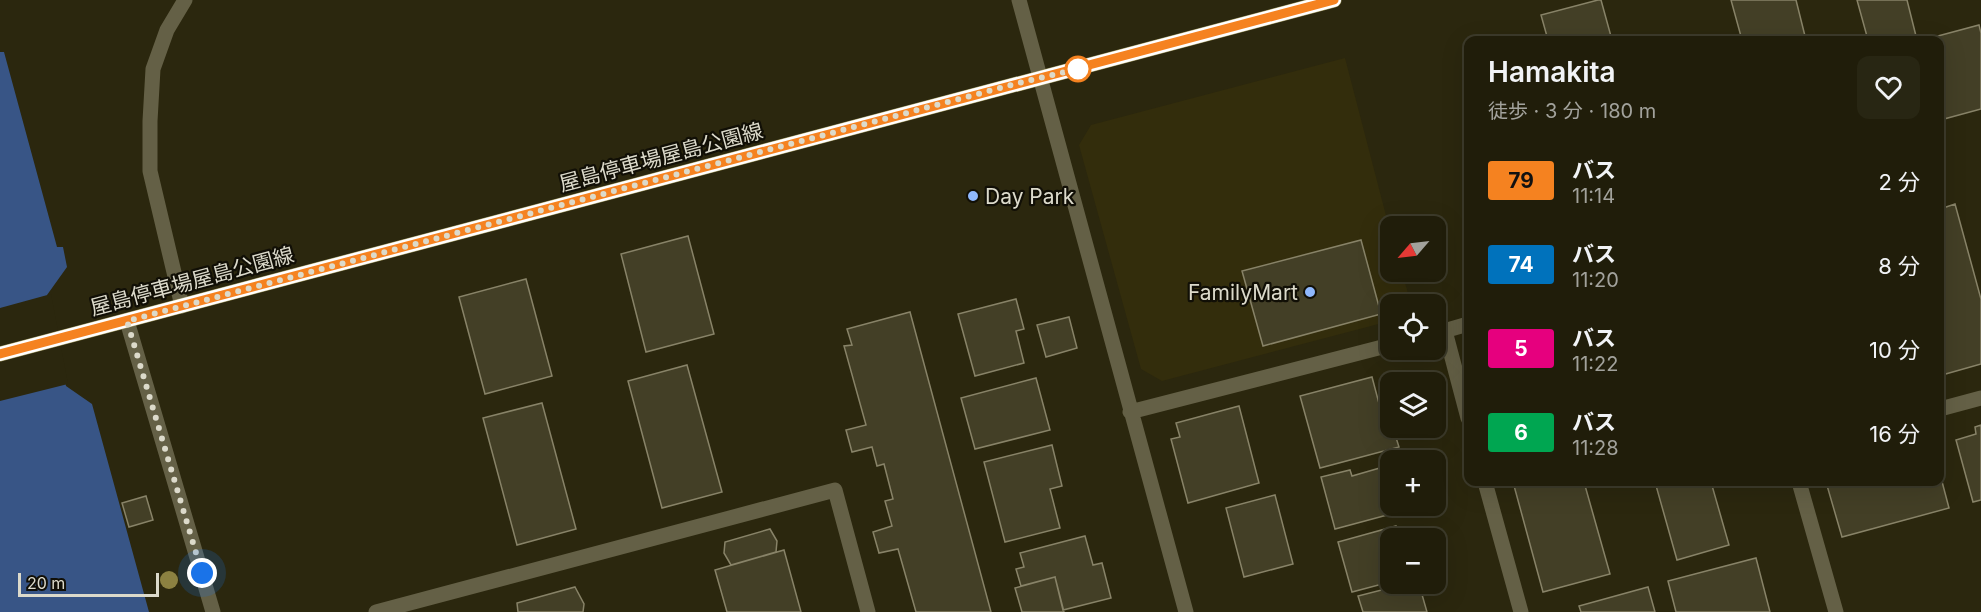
<!DOCTYPE html>
<html lang="ja">
<meta charset="utf-8">
<style>
body{margin:0;font-family:Inter,"Noto Sans JP",sans-serif;background:#282613;color:#f1f3f6;height:100vh;display:flex;flex-direction:column;font-size:22px;white-space:nowrap}
*{box-sizing:border-box;margin:0}
p{font-size:20px;color:#a2a29c}
.icon{flex:none;width:33px;height:33px;fill:none;stroke:currentColor;stroke-width:2;stroke-linecap:round;stroke-linejoin:round}
.map{position:relative;flex:1;overflow:hidden}
.details{position:absolute;left:1464px;top:36px;width:480px;height:450px;display:flex;flex-direction:column;background:#201d0a;border-radius:12px;box-shadow:0 6px 24px #0002,0 0 0 2px #3d3b2b}
.details>*{flex:none}
.badge{padding:0 12px;border-radius:4px;font-size:21px;line-height:39px}
.needle{width:39px;rotate:242deg}
.fabs{position:absolute;left:1380px;top:216px;display:grid;gap:12px}
.fabs a{display:grid;place-items:center;width:66px;height:66px;border-radius:12px;background:#201d0a;box-shadow:0 6px 24px #0002,0 0 0 2px #3d3b2b;font-size:30px}
.scale{position:absolute;left:18px;bottom:15px;width:141px;box-sizing:border-box;padding-left:6px;border:3px solid #dcdacb;border-top:0;font-size:16px;line-height:21px;white-space:nowrap;color:#dcdacb;-webkit-text-stroke:4px #110f06;paint-order:stroke}
.you{position:absolute;width:30px;height:30px;margin:-15px;border:4px solid #fff;border-radius:50%;background:#1a73e8;box-shadow:0 0 0 9px #1a73e833}
.map>.badge{position:absolute;translate:-50% -50%;box-shadow:0 0 0 3px #fff}
.round{display:grid;place-items:center;flex:none;width:63px;height:63px;border-radius:12px;background:#282613}
.head{display:flex;align-items:center;justify-content:space-between;height:102px;padding:0 24px}
h1{font-size:28px;font-weight:600;line-height:45px}
ul{padding:0;list-style:none}
li{display:flex;align-items:center;gap:18px;height:84px;padding:0 24px}
li div{flex:1}
li b{display:block;font-size:22px}
li em{font-style:normal}
li .badge{min-width:66px;font-weight:700;text-align:center}
.map>svg:first-child{display:block}
</style>
<div class="map">
<svg width="1981" height="612" viewBox="0 0 1981 612">
<rect width="100%" height="100%" fill="#2b270e"/>
<path fill="#332d0c" d="M 1345,58 L 1390,231 L 1390,272 L 1402,272 L 1411,304 L 1390,304 L 1390,321 L 1162,381 L 1141,369 L 1079,145 L 1091,125 Z"/>
<path fill="#385586" d="M 0,52 L 4,52 L 57,247 L 63,247 L 67,267 L 47,295 L 66,386 L 92,404 L 149,612 L 0,612 Z"/>
<path fill="#2b270e" d="M 51,294 L 68,384 L 0,401 L 0,308 Z"/>
<path fill="#433f26" stroke="#888368" stroke-width="1.5" d="M 1598,0 L 1601,0 L 1612,40 L 1548,40 L 1541,15 Z
M 1731,0 L 1796,0 L 1806,40 L 1742,40 Z
M 1857,0 L 1907,0 L 1916,36 L 1899,40 L 1868,40 Z
M 1979,25 L 1981,33 L 1981,109 L 1944,119 L 1940,101 L 1940,40 L 1923,40 Z
M 1955,204 L 1981,299 L 1981,364 L 1942,375 L 1940,364 L 1940,209 Z
M 688,236 L 714,334 L 646,352 L 621,254 Z
M 1361,240 L 1381,314 L 1263,346 L 1242,271 Z
M 526,279 L 552,376 L 485,394 L 459,297 Z
M 1016,299 L 1024,329 L 1016,331 L 1024,363 L 975,376 L 958,314 Z
M 910,312 L 991,612 L 916,612 L 898,549 L 879,553 L 873,532 L 892,526 L 885,501 L 893,499 L 884,464 L 877,466 L 872,447 L 852,452 L 846,430 L 866,425 L 844,346 L 852,345 L 847,329 Z
M 1069,317 L 1077,348 L 1046,357 L 1037,325 Z
M 687,365 L 722,492 L 662,508 L 628,381 Z
M 1372,377 L 1381,411 L 1388,409 L 1390,428 L 1393,428 L 1399,447 L 1320,468 L 1300,396 Z
M 1036,378 L 1050,430 L 975,449 L 961,398 Z
M 542,403 L 576,529 L 517,545 L 483,418 Z
M 1239,406 L 1259,483 L 1188,503 L 1171,439 L 1180,437 L 1176,423 Z
M 1981,425 L 1981,500 L 1973,502 L 1956,440 L 1976,434 L 1975,427 Z
M 1052,445 L 1062,486 L 1050,489 L 1060,528 L 1005,542 L 984,462 Z
M 1390,465 L 1390,506 L 1416,506 L 1417,507 L 1335,529 L 1321,477 L 1350,470 L 1352,476 Z
M 1940,474 L 1949,508 L 1842,537 L 1826,482 L 1940,482 Z
M 1513,482 L 1584,482 L 1610,574 L 1543,592 Z
M 1655,482 L 1711,482 L 1729,545 L 1677,560 Z
M 1275,495 L 1293,564 L 1244,577 L 1226,508 Z
M 146,496 L 153,520 L 129,527 L 122,503 Z
M 1396,526 L 1400,538 L 1390,538 L 1390,582 L 1352,592 L 1338,542 Z
M 770,529 L 777,541 L 776,552 L 731,565 L 724,553 L 725,542 Z
M 1425,532 L 1427,538 L 1401,538 Z
M 1085,536 L 1093,565 L 1102,563 L 1111,598 L 1063,610 L 1055,577 L 1021,586 L 1016,569 L 1024,567 L 1020,553 Z
M 784,550 L 801,612 L 727,612 L 715,570 Z
M 1756,558 L 1770,612 L 1676,612 L 1668,581 Z
M 1055,577 L 1064,612 L 1022,612 L 1015,588 Z
M 1405,584 L 1419,584 L 1427,612 L 1363,612 L 1358,596 Z
M 575,587 L 584,604 L 583,612 L 518,612 L 517,603 Z
M 1648,587 L 1655,612 L 1581,612 L 1579,606 Z"/>
<g fill="none" stroke-linecap="round" stroke-linejoin="round">
<path stroke="#646046" stroke-width="15" d="M 1019,0 L 1186,612
M 182,306 L 150,171 L 150,121 L 153,69 L 167,30 L 185,0
M 127,321 L 213,612
M 1445,331 L 1468,418
M 1437,333 L 1468,324
M 1940,409 L 1981,398
M 1130,412 L 1390,345
M 1485,482 L 1521,612
M 1799,482 L 1836,612
M 376,612 L 835,490 L 868,612"/>
<path stroke="#a29962" stroke-width="15" d="M 0,354 L 1334,0"/>
</g>
<circle fill="#8c8141" cx="169" cy="580" r="9"/>
<g fill="none" stroke-linecap="round" stroke-linejoin="round">
<defs>
<path id="line" d="M 0,354 L 1334,0"/>
</defs>
<use href="#line" stroke="#fff" stroke-width="14"/>
<use href="#line" stroke="#f58220" stroke-width="9"/>
<path stroke="#dcdacb" stroke-width="6" stroke-dasharray="0 10.8" d="M 202,573 L 127,321 L 1019,83 L 1078,69"/>
</g>
<circle fill="#fff" stroke="#f58220" stroke-width="3" cx="1078" cy="69" r="12"/>
<g fill="#8fb8fd" stroke="#110f06" stroke-width="2">
<circle cx="973" cy="196" r="6"/>
<circle cx="1310" cy="292" r="6"/>
</g>
<g text-anchor="middle" dominant-baseline="central" stroke-width="4.5" stroke-linejoin="round" paint-order="stroke">
<g font-size="21" fill="#dcdacb" stroke="#110f06">
<text transform="translate(661 157) rotate(-15)">屋島停車場屋島公園線</text>
<text transform="translate(192 281) rotate(-15)">屋島停車場屋島公園線</text>
</g>
<g font-size="21" fill="#dcdacb" stroke="#110f06" text-anchor="start">
<text x="985" y="196">Day Park</text>
<text x="1298" y="292" text-anchor="end">FamilyMart</text>
</g>
</g>
</svg>
<div class="fabs">
<a><svg class="needle" viewBox="-14 -14 28 28"><path d="M0-13l5 13h-10z" fill="#e53935"/><path d="M0 13l5-13h-10z" fill="#a2a29c"/></svg></a>
<a><svg class="icon" aria-label="locate" viewBox="0 0 24 24"><circle cx="12" cy="12" r="6"/><path d="M12 2v4M12 18v4M2 12h4M18 12h4"/></svg></a>
<a><svg class="icon" aria-label="layers" viewBox="0 0 24 24"><path d="M12 4l9 5-9 5-9-5zM3 14l9 5 9-5"/></svg></a>
<a>+</a>
<a>−</a>
</div>
<div class="scale">20 m</div>
<div class="you" style="left:202px;top:573px"></div>
<section class="details">
<div class="head"><div><h1>Hamakita</h1><p>徒歩 · 3 分 · 180 m</p></div><a class="round"><svg class="icon" aria-label="heart" viewBox="0 0 24 24"><path d="M12 20l-8-8c-3-5 5-10 8-4 3-6 11-1 8 4z"/></svg></a></div>
<ul>
<li><span class="badge" style="background:#f58220;color:#111">79</span><div><b>バス</b><p>11:14</p></div><em>2 分</em></li>
<li><span class="badge" style="background:#0072bc;color:#fff">74</span><div><b>バス</b><p>11:20</p></div><em>8 分</em></li>
<li><span class="badge" style="background:#e6007e;color:#fff">5</span><div><b>バス</b><p>11:22</p></div><em>10 分</em></li>
<li><span class="badge" style="background:#00a651;color:#fff">6</span><div><b>バス</b><p>11:28</p></div><em>16 分</em></li>
</ul>
</section>
</div>
